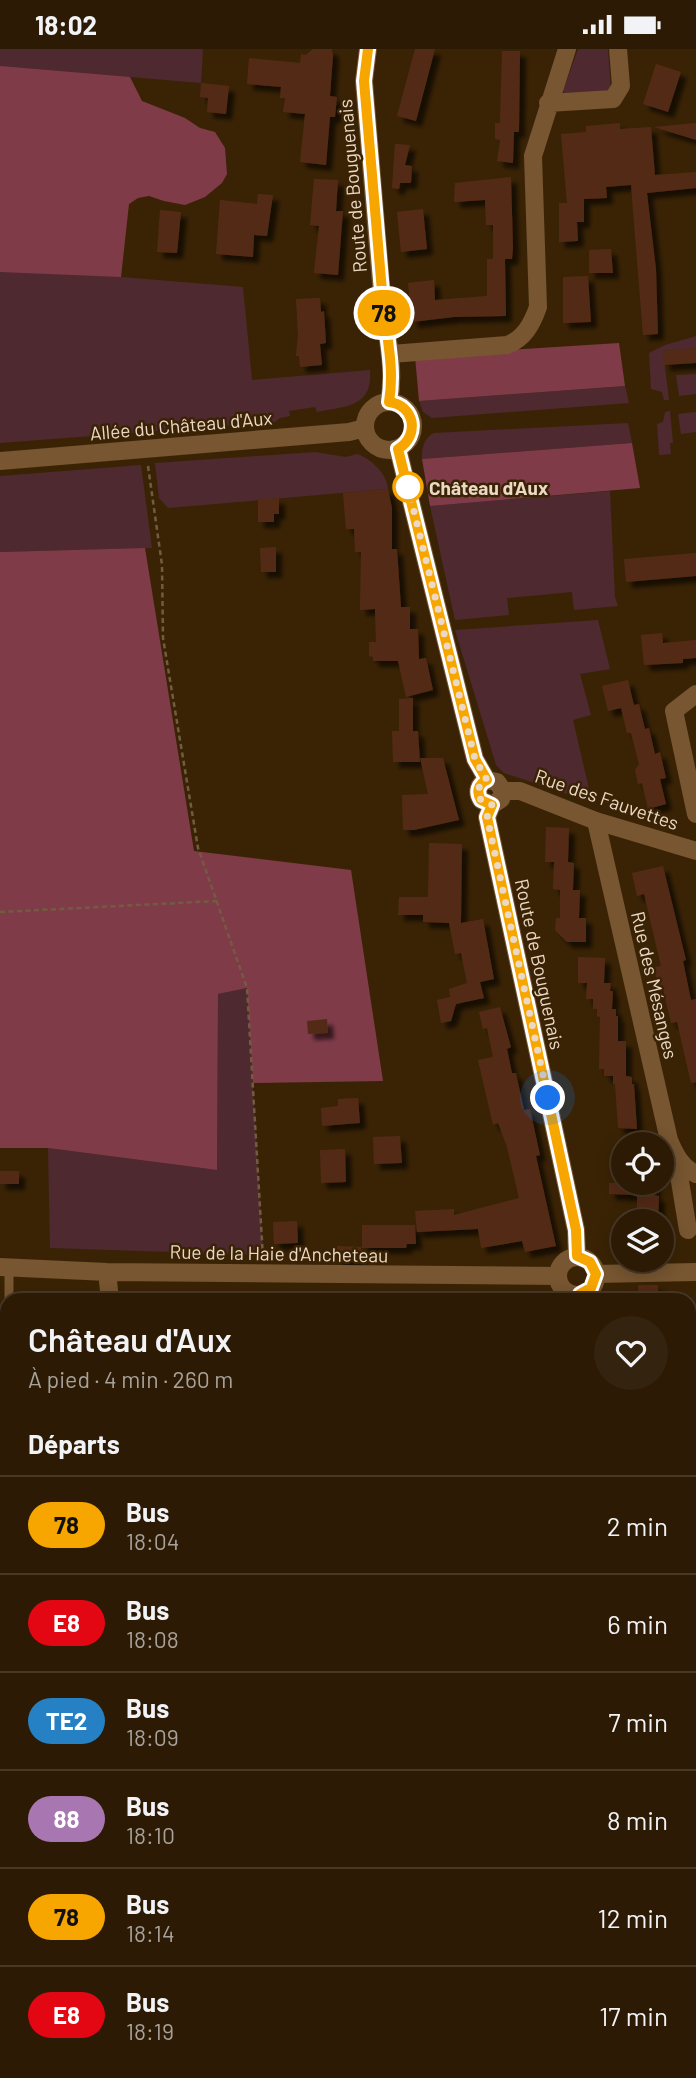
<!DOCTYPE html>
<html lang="fr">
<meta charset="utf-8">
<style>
body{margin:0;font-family:Barlow,sans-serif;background:#34230e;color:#f1f3f6;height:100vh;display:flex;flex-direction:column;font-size:26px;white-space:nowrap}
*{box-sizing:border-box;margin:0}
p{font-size:23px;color:#a6a19a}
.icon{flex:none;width:38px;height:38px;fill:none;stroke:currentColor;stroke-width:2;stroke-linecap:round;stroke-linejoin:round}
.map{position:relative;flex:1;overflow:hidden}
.side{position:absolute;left:0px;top:1244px;width:696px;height:786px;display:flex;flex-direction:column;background:#2c1a04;border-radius:21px 21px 0 0;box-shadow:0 4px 18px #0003,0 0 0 2px #483826}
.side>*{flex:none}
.badge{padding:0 14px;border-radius:23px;font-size:24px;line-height:46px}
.fabs{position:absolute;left:611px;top:1083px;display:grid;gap:14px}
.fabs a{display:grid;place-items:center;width:63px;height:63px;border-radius:50%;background:#2c1a04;box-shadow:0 4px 18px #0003,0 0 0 2px #483826;font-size:35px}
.you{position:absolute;width:35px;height:35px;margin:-18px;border:5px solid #fff;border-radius:50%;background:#1a73e8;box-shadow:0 0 0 10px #1a73e833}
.map>.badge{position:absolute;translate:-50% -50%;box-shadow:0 0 0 4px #fff}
h2{padding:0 28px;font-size:26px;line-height:63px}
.round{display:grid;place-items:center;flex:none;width:74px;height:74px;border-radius:37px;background:#34230e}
.overview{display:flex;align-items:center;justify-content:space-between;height:119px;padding:0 28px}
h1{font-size:33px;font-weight:600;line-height:52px}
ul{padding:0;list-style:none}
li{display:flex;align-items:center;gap:21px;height:98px;padding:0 28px;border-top:2px solid #483826}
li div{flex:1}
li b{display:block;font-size:26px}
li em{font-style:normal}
li .badge{min-width:77px;font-weight:700;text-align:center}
.status{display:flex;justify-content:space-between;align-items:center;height:49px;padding:0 35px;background:#2c1a04;direction:ltr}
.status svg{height:19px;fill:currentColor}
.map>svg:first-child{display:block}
</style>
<div class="status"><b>18:02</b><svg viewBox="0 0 49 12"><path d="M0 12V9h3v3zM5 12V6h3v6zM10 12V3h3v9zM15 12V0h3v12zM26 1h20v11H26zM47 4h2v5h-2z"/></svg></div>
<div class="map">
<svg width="696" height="2029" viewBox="0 0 696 2029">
<defs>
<filter id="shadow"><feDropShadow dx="6" dy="6" stdDeviation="2" flood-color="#0009"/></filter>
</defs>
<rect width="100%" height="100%" fill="#3a2305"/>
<path fill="#4f2930" d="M 0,0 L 203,0 L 201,34 L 130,28 L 121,228 L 243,238 L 252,331 L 370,321 C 373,358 347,357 317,363 L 315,358 L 289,362 L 290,367 L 280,369 L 275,373 L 0,394 Z
M 578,0 L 608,0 L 611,42 L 565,45 L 563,42 Z
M 696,287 L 696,299 L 663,302 L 669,351 L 664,351 L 662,343 L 651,340 L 649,304 L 665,296 Z
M 696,325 L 696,345 L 679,347 L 676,326 Z
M 625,337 L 629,354 L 432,369 L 423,363 L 419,352 Z
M 670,362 L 673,394 L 670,394 L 671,405 L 659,406 L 657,375 L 663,373 L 665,363 Z
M 696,363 L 696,383 L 681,385 L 678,365 Z
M 628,374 L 632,394 L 422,410 C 421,400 425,387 434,384 Z
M 315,403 L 346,408 L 357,405 C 371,410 387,424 388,440 L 168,459 L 159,449 L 155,414 Z
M 141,416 L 152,499 L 0,503 L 0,427 Z
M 610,442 L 615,548 L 618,557 L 574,561 L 572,543 L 507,549 L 509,566 L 455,571 L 430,457 Z
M 598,571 L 610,620 L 580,625 L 591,666 L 573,671 L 592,753 L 504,724 L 496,716 L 455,581 Z
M 247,939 L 263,1206 L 50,1199 L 48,1099 L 217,1121 L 218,945 Z
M 142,2023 L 646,2023 L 646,2029 L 142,2029 Z"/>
<path fill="#803b49" d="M 0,17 L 130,28 L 142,52 L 185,69 L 200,79 L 215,83 L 225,99 L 227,125 L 222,134 L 205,148 L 185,156 L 164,152 L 149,147 L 138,149 L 129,155 L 121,228 L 0,223 Z
M 619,294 L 625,337 L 419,352 L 415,307 Z
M 632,394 L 640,439 L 430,457 L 422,410 Z
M 145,499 L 194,802 L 351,821 L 383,1032 L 253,1034 L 247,939 L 218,945 L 217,1121 L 48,1099 L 0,1099 L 0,503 Z"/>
<path fill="#532c15" filter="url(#shadow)" d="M 313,0 L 332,0 L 333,7 L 330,47 L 337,48 L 335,68 L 330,68 L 326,116 L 300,113 L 305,65 L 283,63 L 285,49 L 280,49 L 281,38 L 247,35 L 249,9 L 300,14 L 301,5 L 306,6 Z
M 415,0 L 435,0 L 416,72 L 397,67 Z
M 502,2 L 520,2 L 519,83 L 514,83 L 513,114 L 497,112 L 500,91 L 495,90 L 495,74 L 500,74 Z
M 656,15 L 681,23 L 668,63 L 643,55 Z
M 201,34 L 229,37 L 226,65 L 207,63 L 208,49 L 200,48 Z
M 620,74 L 620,80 L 651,78 L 655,126 L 696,123 L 696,139 L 647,144 L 656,220 L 658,285 L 643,286 L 631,136 L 606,138 L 607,149 L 584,150 L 584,173 L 577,173 L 578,192 L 559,193 L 559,154 L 567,154 L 561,85 L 586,83 L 586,77 Z
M 696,74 L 696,91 L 654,78 Z
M 395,95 L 410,96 L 405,116 L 412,117 L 411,134 L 400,134 L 399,140 L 392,139 Z
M 511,128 L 513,199 L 512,210 L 505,210 L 506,267 L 454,268 L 412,273 L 408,234 L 434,231 L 435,251 L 487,247 L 487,210 L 493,210 L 493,176 L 486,176 L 485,151 L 454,153 L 455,134 Z
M 314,130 L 338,131 L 336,162 L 343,162 L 338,226 L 314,224 L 319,177 L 310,176 Z
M 258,145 L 273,146 L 267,187 L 254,186 L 253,208 L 216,205 L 220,151 L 257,155 Z
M 423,160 L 427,200 L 401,203 L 397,163 Z
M 160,161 L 181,163 L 177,204 L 157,203 Z
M 611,200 L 613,224 L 589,224 L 589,201 Z
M 588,227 L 591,273 L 563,274 L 563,228 Z
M 320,249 L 321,263 L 324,262 L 326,294 L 320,295 L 322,316 L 300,318 L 299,307 L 296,307 L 298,285 L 296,250 Z
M 696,299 L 696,314 L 664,316 L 663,302 Z
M 388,440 L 392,459 L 392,500 L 397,500 L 401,558 L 410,558 L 410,580 L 418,580 L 419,610 L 426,609 L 433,641 L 406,648 L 398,612 L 373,612 L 373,608 L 369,607 L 369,593 L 376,593 L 375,560 L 360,561 L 361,503 L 355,503 L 354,480 L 346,480 L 343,444 Z
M 279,449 L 279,465 L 274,465 L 274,473 L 258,473 L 258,450 Z
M 276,498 L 276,523 L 261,523 L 260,499 Z
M 696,504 L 696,527 L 626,533 L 624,510 Z
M 662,584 L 663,594 L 696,591 L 696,609 L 683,610 L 683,614 L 644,616 L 641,586 Z
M 628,631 L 634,656 L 639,655 L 645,680 L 649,679 L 655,705 L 660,703 L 666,729 L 660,730 L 666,755 L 648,760 L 642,734 L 638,735 L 635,721 L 639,715 L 631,684 L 627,684 L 621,659 L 608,662 L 602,637 Z
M 413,649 L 413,682 L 418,682 L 420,713 L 393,713 L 392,682 L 399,682 L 399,650 Z
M 420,709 L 443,709 L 459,771 L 414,781 L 403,781 L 402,746 L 428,745 Z
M 546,778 L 569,779 L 568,813 L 574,814 L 573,841 L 580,841 L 579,869 L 586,869 L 586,893 L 567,893 L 555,881 L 556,869 L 560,869 L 560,841 L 553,840 L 554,813 L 545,813 Z
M 429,794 L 462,795 L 461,874 L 483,870 L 494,930 L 480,933 L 484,949 L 456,955 L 451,972 L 441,974 L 437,951 L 450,948 L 449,940 L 467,934 L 461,904 L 455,905 L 449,874 L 423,873 L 423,866 L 398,866 L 399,848 L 428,848 Z
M 663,817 L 686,911 L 683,912 L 691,951 L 696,950 L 696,1033 L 691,1034 L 677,973 L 671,974 L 663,940 L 659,941 L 654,918 L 661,917 L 644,845 L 637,847 L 632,824 Z
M 578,908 L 605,909 L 604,934 L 611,934 L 610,942 L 613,942 L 612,960 L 616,960 L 616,967 L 618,967 L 618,992 L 626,992 L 626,1027 L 632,1028 L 632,1035 L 634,1035 L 637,1080 L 618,1079 L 615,1035 L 613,1035 L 613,1027 L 604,1027 L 604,1020 L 599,1020 L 600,968 L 597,967 L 597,960 L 593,960 L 593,950 L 586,950 L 587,934 L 578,934 Z
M 500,958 L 511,998 L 507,1000 L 512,1024 L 516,1024 L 524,1061 L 530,1060 L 540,1106 L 536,1107 L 556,1197 L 525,1203 L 522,1192 L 481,1199 L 478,1180 L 417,1183 L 415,1162 L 454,1160 L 454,1166 L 519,1149 L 507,1098 L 498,1074 L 493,1076 L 478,1011 L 493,1008 L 487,979 L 483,980 L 479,963 Z
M 327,970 L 328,984 L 308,985 L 307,972 Z
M 358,1049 L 360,1074 L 322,1077 L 321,1059 L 338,1057 L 338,1050 Z
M 400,1087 L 402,1114 L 374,1115 L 373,1088 Z
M 345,1100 L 346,1133 L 321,1134 L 320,1101 Z
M 0,1122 L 19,1122 L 19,1135 L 0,1135 Z
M 609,1134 L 655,1134 L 654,1146 L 659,1147 L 658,1172 L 637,1172 L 637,1146 L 609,1145 Z
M 297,1172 L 298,1194 L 274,1195 L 273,1173 Z
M 362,1176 L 415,1176 L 416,1195 L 407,1195 L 406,1199 L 362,1199 Z
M 337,1197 L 361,1198 L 360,1212 L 337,1212 Z
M 638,1236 L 658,1236 L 658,1251 L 638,1251 Z"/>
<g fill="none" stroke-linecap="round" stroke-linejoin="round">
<path stroke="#725c41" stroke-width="2.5" stroke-dasharray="5 3.5" stroke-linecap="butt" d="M 148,417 L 162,516 L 163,589 L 198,799 L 247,939 L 263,1209
M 0,863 L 217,852"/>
<path stroke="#775631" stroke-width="9" d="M 9,1251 L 9,1219
M 690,1323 L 696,1323"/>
<path stroke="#775631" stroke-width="18" d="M 548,54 L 613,50 L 621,37 L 618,0
M 391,305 L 507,296 C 524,290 532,275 538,258 L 533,107 L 567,0
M 696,645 L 674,662 L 696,765
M 503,742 L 520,742 L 596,772 L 696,802
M 596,772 L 669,1091 C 675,1105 681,1118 696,1125
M 676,1108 L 688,1181
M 0,1218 L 107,1223 L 558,1227
M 107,1223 L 110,1251
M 596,1225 L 696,1223
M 0,1834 L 7,1834
M 0,1872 L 7,1872"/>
<path stroke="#775631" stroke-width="18" d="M 368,0 L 364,32 C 370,104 376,175 382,247 C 385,283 396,317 389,353
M365 377a24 24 0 1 1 48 0a24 24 0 1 1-48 0Z
M 398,400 L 475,710 L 487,731
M 0,412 L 349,383 L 365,379
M 487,731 L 497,733 L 503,742 L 501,750 L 492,756 L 487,768 L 576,1181 L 577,1207
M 487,731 C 478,735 476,743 481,751 L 492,756
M558 1227a19 19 0 1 1 38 0a19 19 0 1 1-38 0Z
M 690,1677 L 696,1705"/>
</g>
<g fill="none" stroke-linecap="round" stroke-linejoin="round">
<defs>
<path id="line" d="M 368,0 L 364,32 C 370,106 376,179 383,252 C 386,287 395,318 389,353 C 415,356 420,387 398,400 L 475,710 L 487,731 C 478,735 476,743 481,751 L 492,756 L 487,768 L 576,1181 L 577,1207 L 590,1213 L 596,1225 L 591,1239 L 580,1245 L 582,1251"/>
</defs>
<use href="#line" stroke="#fff" stroke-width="16"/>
<use href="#line" stroke="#f7a600" stroke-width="10"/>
<path stroke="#ecd9c5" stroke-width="7" stroke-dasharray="0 12.6" d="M 408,438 L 475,710 L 487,731 C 478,735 476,743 481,751 L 492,756 L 487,768 L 548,1049"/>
</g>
<circle fill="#fff" stroke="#f7a600" stroke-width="3.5" cx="408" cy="438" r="14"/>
<g text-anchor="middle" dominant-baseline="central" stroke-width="5" stroke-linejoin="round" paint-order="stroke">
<g font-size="19" fill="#ecd9c5" stroke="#3a2305">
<text transform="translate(352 137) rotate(-95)">Route de Bouguenais</text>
<text transform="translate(181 376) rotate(-5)">Allée du Château d'Aux</text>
<text transform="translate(607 750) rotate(19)">Rue des Fauvettes</text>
<text transform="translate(540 915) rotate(78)">Route de Bouguenais</text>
<text transform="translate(655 936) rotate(77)">Rue des Mésanges</text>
<text transform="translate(279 1204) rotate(1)">Rue de la Haie d'Ancheteau</text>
</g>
<g font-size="19" font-weight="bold" fill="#ecd9c5" stroke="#3a2305" text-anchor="start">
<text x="429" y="438">Château d'Aux</text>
</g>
</g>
</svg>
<div class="fabs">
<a><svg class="icon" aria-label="locate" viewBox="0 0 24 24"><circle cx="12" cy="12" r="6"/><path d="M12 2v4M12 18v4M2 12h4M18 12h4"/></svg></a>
<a><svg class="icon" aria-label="layers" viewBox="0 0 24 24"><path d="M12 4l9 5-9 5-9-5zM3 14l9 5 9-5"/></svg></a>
</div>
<div class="you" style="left:548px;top:1049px"></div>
<b class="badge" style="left:384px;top:264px;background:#f7a600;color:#111">78</b>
<section class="side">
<div class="overview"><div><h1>Château d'Aux</h1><p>À pied · 4 min · 260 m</p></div><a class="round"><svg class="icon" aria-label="heart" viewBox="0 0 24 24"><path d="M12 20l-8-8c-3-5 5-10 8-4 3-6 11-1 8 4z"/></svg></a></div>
<h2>Départs</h2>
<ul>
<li><span class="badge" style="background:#f7a600;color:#111">78</span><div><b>Bus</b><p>18:04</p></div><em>2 min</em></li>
<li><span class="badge" style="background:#e30613;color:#fff">E8</span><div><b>Bus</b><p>18:08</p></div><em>6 min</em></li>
<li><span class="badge" style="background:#2581c4;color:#fff">TE2</span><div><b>Bus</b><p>18:09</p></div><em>7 min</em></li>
<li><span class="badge" style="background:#a877b2;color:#fff">88</span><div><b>Bus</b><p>18:10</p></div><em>8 min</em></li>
<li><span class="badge" style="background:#f7a600;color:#111">78</span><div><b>Bus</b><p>18:14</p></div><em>12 min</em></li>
<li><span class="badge" style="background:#e30613;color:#fff">E8</span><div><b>Bus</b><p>18:19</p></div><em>17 min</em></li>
</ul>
</section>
</div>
